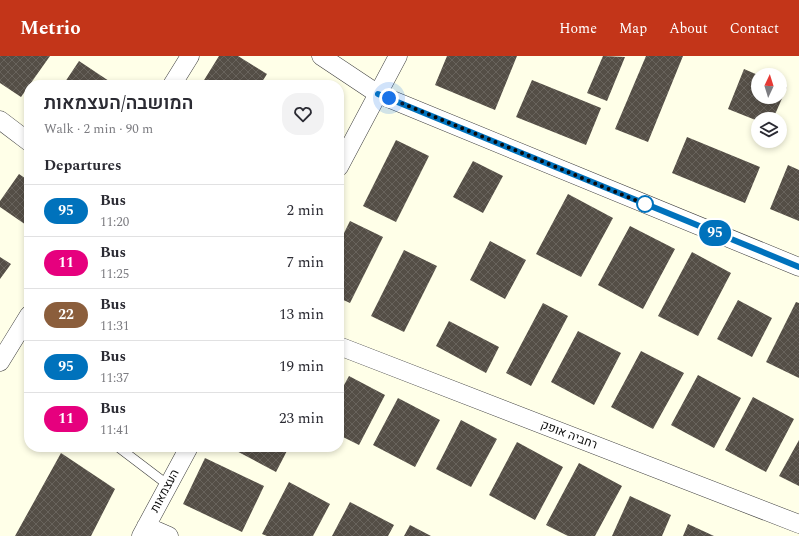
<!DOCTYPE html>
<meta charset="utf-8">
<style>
body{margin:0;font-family:Spectral,Heebo,serif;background:#f2f2f3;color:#2b2b33;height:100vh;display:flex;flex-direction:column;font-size:15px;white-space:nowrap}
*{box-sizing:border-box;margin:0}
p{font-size:13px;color:#7c7c81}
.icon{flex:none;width:22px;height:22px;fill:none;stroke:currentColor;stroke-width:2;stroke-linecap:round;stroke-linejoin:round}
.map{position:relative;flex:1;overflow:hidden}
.drawer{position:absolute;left:24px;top:24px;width:320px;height:372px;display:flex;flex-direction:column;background:#fff;border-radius:16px;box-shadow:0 2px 6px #0003}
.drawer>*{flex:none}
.badge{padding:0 8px;border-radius:13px;font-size:14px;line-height:26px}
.needle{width:26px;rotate:4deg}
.controls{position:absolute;left:751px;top:12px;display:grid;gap:8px}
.controls a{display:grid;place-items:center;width:36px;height:36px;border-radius:50%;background:#fff;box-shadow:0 2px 6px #0003;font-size:20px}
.you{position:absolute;width:20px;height:20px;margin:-10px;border:3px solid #fff;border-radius:50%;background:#1a73e8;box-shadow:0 0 0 6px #1a73e833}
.map>.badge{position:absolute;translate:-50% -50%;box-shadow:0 0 0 2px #fff}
h2{padding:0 20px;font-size:15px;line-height:36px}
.round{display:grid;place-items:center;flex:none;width:42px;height:42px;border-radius:16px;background:#f2f2f3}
.head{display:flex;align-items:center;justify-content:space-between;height:68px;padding:0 20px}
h1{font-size:19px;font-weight:600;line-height:30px}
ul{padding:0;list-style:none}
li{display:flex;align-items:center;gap:12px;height:52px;padding:0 20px;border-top:1px solid #e1e1e2}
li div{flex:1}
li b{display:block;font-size:15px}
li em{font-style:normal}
li .badge{min-width:44px;font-weight:700;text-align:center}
header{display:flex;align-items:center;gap:24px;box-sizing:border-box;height:56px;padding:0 20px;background:#c33519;color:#fff}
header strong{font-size:19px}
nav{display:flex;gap:22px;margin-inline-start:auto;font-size:14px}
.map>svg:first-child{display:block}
</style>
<header>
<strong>Metrio</strong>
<nav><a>Home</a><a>Map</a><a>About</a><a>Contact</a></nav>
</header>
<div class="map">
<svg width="799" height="480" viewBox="0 0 799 480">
<defs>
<pattern id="building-cross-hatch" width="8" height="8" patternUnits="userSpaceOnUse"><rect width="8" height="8" fill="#544e46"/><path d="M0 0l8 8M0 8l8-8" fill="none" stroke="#68635c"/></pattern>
</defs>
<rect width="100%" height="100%" fill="#ffffe8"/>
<path fill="url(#building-cross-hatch)" d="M 0,0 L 50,0 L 21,41 L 0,27 Z
M 219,0 L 238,0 L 267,18 L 260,29 L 201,29 Z
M 447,0 L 517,0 L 495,54 L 435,29 Z
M 603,0 L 625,1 L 607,45 L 587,37 Z
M 646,0 L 683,0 L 648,86 L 615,73 Z
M 79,5 L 115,29 L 63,29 Z
M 744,13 L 758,19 L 758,41 L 780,41 L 780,28 L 787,31 L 773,63 L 758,63 L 758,65 L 728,53 Z
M 532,24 L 601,52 L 586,89 L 516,61 Z
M 687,81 L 760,111 L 745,147 L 672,117 Z
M 396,84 L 429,100 L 396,166 L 363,150 Z
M 473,105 L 503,120 L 483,157 L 453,141 Z
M 788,109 L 799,114 L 799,165 L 770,153 Z
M 19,118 L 29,125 L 29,171 L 0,151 L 0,145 Z
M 568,138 L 613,162 L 581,221 L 536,198 Z
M 350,165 L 383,181 L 350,247 L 339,242 L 339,187 Z
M 630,170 L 675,193 L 643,253 L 598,229 Z
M 490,185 L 526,204 L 505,243 L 470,224 Z
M 404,194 L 437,210 L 404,276 L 371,260 Z
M 692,196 L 731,217 L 698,280 L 658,260 Z
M 0,201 L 11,208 L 0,223 Z
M 738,244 L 772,262 L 752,301 L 717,283 Z
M 796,246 L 799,247 L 799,322 L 766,306 Z
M 543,247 L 568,260 L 531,330 L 506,317 Z
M 449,265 L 499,291 L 486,317 L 436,290 Z
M 578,275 L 621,297 L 594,349 L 551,326 Z
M 641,295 L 684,317 L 653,373 L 611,351 Z
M 698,319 L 741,342 L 714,392 L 671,369 Z
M 349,320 L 385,339 L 359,389 L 339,379 L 339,338 Z
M 753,341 L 794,363 L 766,416 L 725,394 Z
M 398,342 L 440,364 L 415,411 L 373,389 Z
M 461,364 L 497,383 L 471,431 L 436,413 Z
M 799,384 L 799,430 L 779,420 Z
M 517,386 L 563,411 L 535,464 L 489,439 Z
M 229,391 L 289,391 L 276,416 Z
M 61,397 L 115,433 L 91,480 L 15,480 Z
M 205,402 L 264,430 L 242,476 L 183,448 Z
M 579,407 L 622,430 L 595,480 L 568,480 L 546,469 Z
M 289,426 L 330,448 L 313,480 L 267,480 L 262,478 Z
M 630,440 L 671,459 L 662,480 L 612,480 Z
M 350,446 L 394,469 L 388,480 L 332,480 Z
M 688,468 L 714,480 L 683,480 Z
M 410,469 L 431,480 L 404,480 Z"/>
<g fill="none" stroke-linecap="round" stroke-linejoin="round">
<defs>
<path id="service" d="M 118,391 L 168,429"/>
<path id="minor" d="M 321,0 L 378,38 L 799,211
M 172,29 L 190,0
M 0,64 L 29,86
M 339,111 L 398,0
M 339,290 L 799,468
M 0,306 L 29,259
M 146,470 L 169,480
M 141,480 L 189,391"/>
</defs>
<use href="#service" stroke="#3d3d3d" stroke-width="10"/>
<use href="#minor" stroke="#3d3d3d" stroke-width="19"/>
<use href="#service" stroke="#fff" stroke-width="9"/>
<use href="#minor" stroke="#fff" stroke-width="18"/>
</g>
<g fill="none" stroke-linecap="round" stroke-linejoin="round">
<defs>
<path id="line" d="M 378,38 L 799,211"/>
</defs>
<use href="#line" stroke="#fff" stroke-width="9"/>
<use href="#line" stroke="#0072bc" stroke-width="6"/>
<path stroke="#0a0a0a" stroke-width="4" stroke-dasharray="0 7.2" d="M 389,42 L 645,148"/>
</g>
<circle fill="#fff" stroke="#0072bc" stroke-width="2" cx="645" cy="148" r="8"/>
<g text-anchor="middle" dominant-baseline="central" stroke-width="4" stroke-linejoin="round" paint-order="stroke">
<g font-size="12" fill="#0a0a0a" stroke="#fff">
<text transform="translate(569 379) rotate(21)">רחביה אופק</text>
<text transform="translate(165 435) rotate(-62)">העצמאות</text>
</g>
</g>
</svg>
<div class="controls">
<a><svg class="needle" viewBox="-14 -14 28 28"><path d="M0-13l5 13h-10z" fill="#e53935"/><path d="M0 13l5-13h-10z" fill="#7c7c81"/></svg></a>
<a><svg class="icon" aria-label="layers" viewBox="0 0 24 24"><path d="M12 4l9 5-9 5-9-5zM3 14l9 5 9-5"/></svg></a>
</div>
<div class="you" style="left:389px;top:42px"></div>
<b class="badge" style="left:715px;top:177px;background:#0072bc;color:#fff">95</b>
<section class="drawer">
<div class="head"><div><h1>המושבה/העצמאות</h1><p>Walk · 2 min · 90 m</p></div><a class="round"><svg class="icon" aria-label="heart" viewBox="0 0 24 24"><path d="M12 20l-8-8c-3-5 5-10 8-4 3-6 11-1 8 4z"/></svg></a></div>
<h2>Departures</h2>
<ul>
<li><span class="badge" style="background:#0072bc;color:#fff">95</span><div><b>Bus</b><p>11:20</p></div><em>2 min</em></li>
<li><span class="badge" style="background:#e6007e;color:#fff">11</span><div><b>Bus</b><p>11:25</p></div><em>7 min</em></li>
<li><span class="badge" style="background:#8b5e3c;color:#fff">22</span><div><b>Bus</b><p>11:31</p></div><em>13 min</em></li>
<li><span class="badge" style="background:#0072bc;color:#fff">95</span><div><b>Bus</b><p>11:37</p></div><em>19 min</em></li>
<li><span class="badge" style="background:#e6007e;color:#fff">11</span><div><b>Bus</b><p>11:41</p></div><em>23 min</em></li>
</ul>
</section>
</div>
